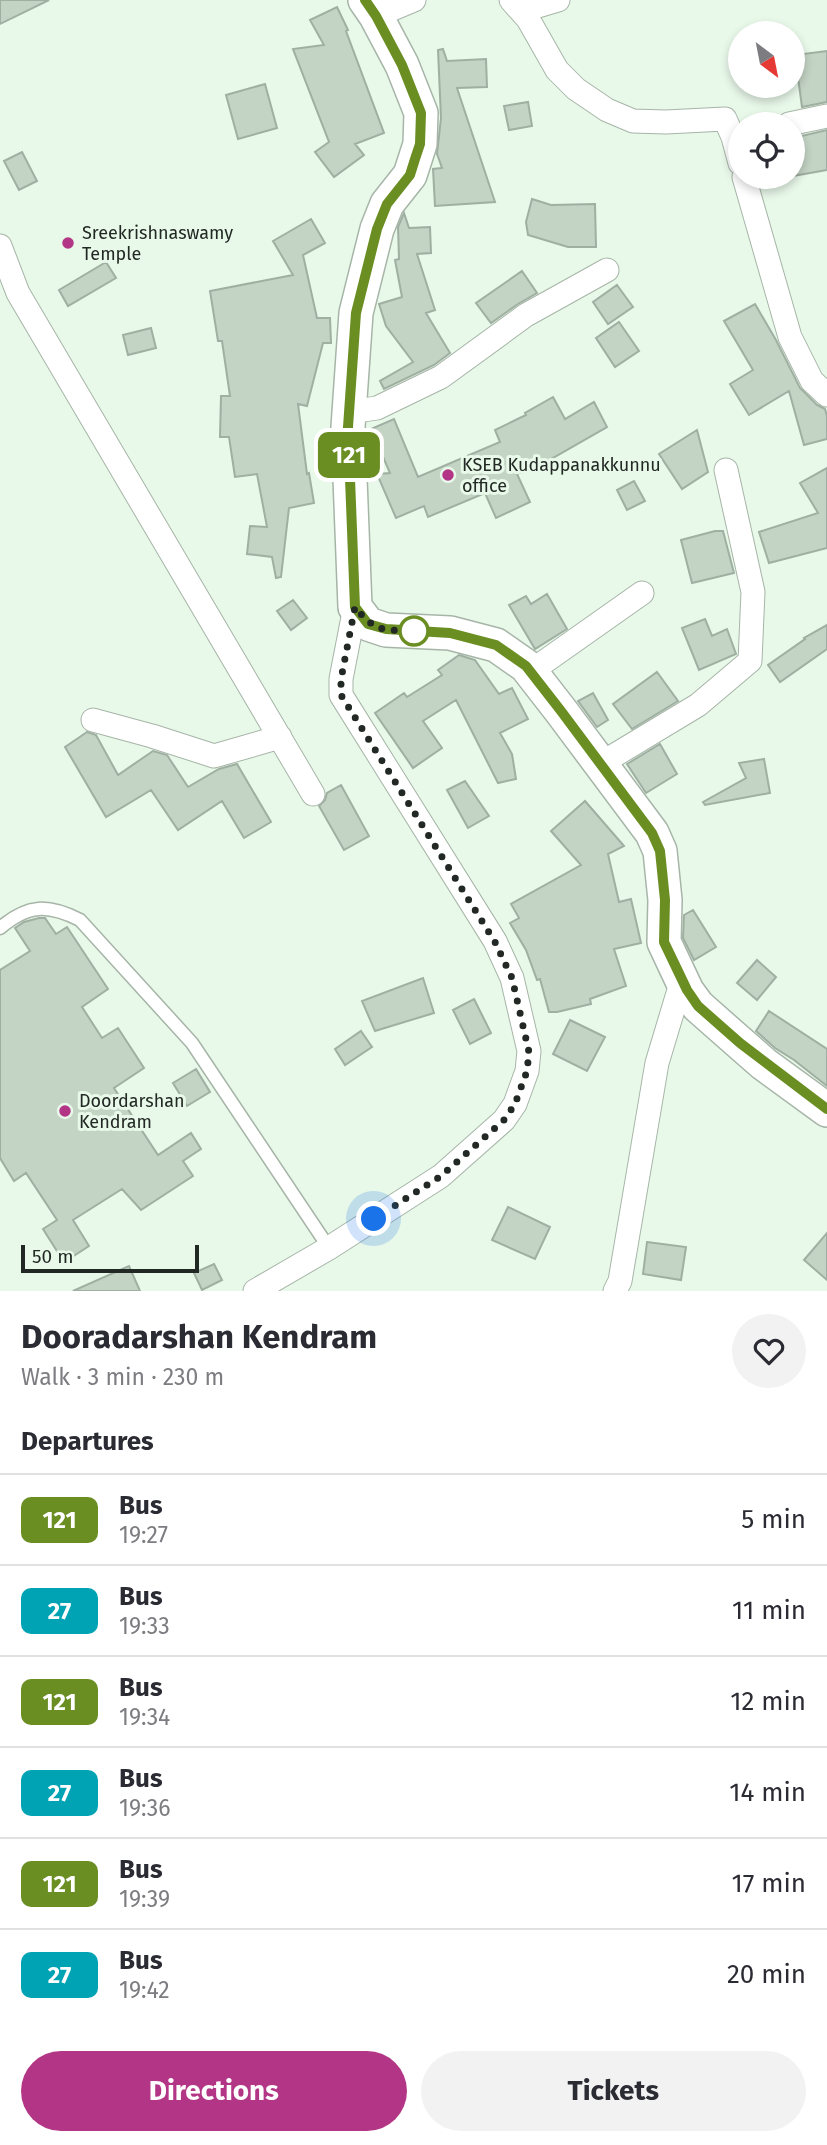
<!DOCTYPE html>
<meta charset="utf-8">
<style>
body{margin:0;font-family:"Fira Sans",sans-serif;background:#f2f2f3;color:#2b2b33;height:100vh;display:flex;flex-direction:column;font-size:26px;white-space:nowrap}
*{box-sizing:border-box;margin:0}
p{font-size:23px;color:#7c7c81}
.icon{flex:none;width:38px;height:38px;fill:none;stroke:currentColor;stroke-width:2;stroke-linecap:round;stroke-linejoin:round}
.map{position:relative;height:1291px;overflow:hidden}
.sheet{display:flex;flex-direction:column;background:#fff;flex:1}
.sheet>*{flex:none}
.badge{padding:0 14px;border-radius:10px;font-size:24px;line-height:46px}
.needle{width:46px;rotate:148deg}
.controls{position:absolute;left:728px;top:21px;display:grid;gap:14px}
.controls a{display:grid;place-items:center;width:77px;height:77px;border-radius:50%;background:#fff;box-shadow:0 4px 10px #0003;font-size:35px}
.scale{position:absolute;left:21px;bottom:18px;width:178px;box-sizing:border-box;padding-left:7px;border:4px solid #222823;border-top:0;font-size:19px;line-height:24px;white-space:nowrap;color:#222823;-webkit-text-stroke:5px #e8f8e9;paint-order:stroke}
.you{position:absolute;width:35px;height:35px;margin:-18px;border:5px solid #fff;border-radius:50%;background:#1a73e8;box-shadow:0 0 0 10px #1a73e833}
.map>.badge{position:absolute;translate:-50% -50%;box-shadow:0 0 0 4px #fff}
h2{padding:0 21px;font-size:26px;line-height:63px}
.round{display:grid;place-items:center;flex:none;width:74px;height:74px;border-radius:37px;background:#f2f2f3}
.overview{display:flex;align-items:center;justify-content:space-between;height:119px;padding:0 21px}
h1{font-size:33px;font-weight:700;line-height:52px}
.primary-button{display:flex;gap:14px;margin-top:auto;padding:14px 21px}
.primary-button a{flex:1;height:80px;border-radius:42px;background:#b33686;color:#fff;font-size:28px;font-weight:700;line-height:80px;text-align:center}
.primary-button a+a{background:#f2f2f3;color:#2b2b33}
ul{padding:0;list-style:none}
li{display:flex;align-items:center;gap:21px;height:91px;padding:0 21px;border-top:2px solid #e1e1e2}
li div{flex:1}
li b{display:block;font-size:26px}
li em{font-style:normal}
li .badge{min-width:77px;font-weight:700;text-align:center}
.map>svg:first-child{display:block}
</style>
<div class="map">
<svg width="827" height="1291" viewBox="0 0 827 1291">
<rect width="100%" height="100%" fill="#e8f8e9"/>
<path fill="#c3d3c4" stroke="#9fafa1" stroke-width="2" d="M 0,0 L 49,0 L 0,24 Z
M 337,7 L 348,30 L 346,31 L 384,133 L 355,144 L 364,155 L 334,177 L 315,152 L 329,142 L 293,49 L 324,45 L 310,20 Z
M 443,49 L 447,61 L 486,59 L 487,87 L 457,88 L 495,202 L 435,206 L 433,169 L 442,168 L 437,154 L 441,118 L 438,50 Z
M 827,51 L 827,102 L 802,107 L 795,55 Z
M 265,84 L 277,128 L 238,139 L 226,95 Z
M 528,102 L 532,126 L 509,130 L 504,106 Z
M 827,130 L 827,170 L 793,176 L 793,138 Z
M 22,152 L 37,181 L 19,190 L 4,161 Z
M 532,199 L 551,205 L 595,204 L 596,247 L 568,247 L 528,235 L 526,222 Z
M 404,213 L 409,228 L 430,227 L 431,253 L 417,254 L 435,310 L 426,313 L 450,353 L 434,365 L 384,389 L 380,381 L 413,362 L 386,326 L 379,304 L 402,297 L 395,260 L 399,259 L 398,227 Z
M 311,219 L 325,243 L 303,255 L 317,318 L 330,318 L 331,343 L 323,343 L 307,406 L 298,404 L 307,474 L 309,473 L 314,503 L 289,508 L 281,577 L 276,578 L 272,557 L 247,554 L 250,526 L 267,527 L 257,474 L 235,477 L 229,437 L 220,437 L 221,396 L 230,396 L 222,341 L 218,341 L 210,291 L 293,275 L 273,241 Z
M 106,262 L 116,278 L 68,306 L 59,290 Z
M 522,271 L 537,293 L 518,304 L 491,323 L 476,303 Z
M 617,285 L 633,307 L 608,324 L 593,302 Z
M 755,304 L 776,340 L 800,388 L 817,405 L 825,409 L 827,416 L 827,439 L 804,445 L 789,391 L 749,415 L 730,384 L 753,370 L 724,321 Z
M 619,322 L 639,351 L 615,367 L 596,338 Z
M 151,328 L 156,348 L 128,355 L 123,335 Z
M 553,397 L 565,419 L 594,402 L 607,427 L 551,459 L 517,474 L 530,502 L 496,518 L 485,493 L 428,517 L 424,506 L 396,518 L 377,474 L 390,473 L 371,429 L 394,419 L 418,477 L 500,442 L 495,430 L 526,415 L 525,413 Z
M 697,430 L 708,472 L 682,489 L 659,454 Z
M 827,468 L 827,548 L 769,563 L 759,532 L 818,513 L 800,483 Z
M 634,481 L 645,501 L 627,510 L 617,490 Z
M 715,531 L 723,531 L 734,573 L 692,583 L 681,540 Z
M 547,594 L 567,629 L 535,649 L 509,605 L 526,596 L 531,604 Z
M 293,600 L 307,618 L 291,630 L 277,611 Z
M 705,619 L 712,636 L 727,629 L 736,654 L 699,670 L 682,628 Z
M 827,625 L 827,649 L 780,682 L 768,665 L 805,639 L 804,638 Z
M 459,655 L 475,660 L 499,694 L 512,688 L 528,719 L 500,733 L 512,754 L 516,779 L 498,783 L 456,700 L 423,721 L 442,748 L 413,768 L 375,713 L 404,693 L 407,697 L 442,675 L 438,670 Z
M 657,672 L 678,701 L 632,729 L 613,704 Z
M 593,693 L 608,720 L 597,727 L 578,701 Z
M 87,732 L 96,735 L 118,775 L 153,751 L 167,755 L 188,787 L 219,769 L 237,764 L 271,822 L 244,838 L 222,801 L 178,830 L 151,790 L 106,817 L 65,747 Z
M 660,744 L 677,774 L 646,793 L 627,764 Z
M 764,759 L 770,793 L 705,805 L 703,802 L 746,778 L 739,763 Z
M 465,781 L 489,816 L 468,828 L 447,790 Z
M 341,785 L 369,836 L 344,850 L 319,806 L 325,800 L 327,793 Z
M 585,801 L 624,846 L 608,854 L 619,902 L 631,899 L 641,943 L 614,949 L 626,986 L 590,999 L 591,1004 L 557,1012 L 549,1012 L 540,979 L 537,980 L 526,950 L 510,923 L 519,918 L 511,904 L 581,865 L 551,831 Z
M 693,910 L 716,947 L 694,960 L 683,938 L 684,915 Z
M 39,918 L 45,918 L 56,934 L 67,927 L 108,989 L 82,1007 L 102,1038 L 118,1028 L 144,1068 L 114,1088 L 158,1155 L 191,1133 L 201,1149 L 183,1161 L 193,1176 L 141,1210 L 122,1189 L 73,1220 L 89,1246 L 69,1259 L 62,1259 L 43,1229 L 57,1220 L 26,1173 L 14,1181 L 0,1158 L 0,970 L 30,951 L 15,928 L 24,922 Z
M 757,960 L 776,977 L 757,1000 L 737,983 Z
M 423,978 L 434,1013 L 375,1031 L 362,1001 Z
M 474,999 L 491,1033 L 470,1044 L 453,1010 Z
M 769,1011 L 827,1049 L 827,1086 L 794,1060 L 775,1048 L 756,1031 Z
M 570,1020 L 605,1037 L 587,1071 L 553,1054 Z
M 361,1031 L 372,1047 L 345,1065 L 335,1049 Z
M 196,1069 L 210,1092 L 187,1106 L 173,1083 Z
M 508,1207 L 550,1227 L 535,1259 L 492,1240 Z
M 827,1233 L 827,1280 L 804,1260 Z
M 647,1242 L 686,1247 L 681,1280 L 643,1274 Z
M 214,1264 L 222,1280 L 202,1290 L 194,1273 Z
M 129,1266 L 140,1291 L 73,1291 Z"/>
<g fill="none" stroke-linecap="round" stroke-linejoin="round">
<defs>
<path id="service" d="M 0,928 C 28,904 48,904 80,920 L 192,1043 L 329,1248"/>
<path id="minor" d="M 511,0 L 528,19 L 557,70 L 576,89 L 607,110 L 633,121 L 666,122 L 725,119 L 733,137 L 740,163
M 521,11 L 558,0
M 376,16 L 414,0
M 789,124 L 827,116
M 744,177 L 790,337 L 812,381 L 827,395
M 0,246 L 18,293 L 313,794
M 349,412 L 377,408 L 441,377 L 526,315 L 607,270
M 530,672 L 642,593
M 93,720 L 152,736 L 214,756 L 280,737
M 600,764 L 698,705 L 750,661 L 753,592 L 726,470
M 255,1291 L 329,1248 L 441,1176 L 504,1120 L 515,1104 L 527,1071 L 529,1051 L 512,978 L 495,941 L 341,695 L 341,679 L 355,607
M 615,1291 L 620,1281 L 657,1063 L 682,980"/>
<path id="secondary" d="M 365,0 L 376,16 L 402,65 L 421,113 L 420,144 L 410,175 L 387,204 L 377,229 L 356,313 L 348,427 L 355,607 L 368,624 L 386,630 L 450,633 L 496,645 L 526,666 L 561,711 L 652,833 L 660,851 L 665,900 L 664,942 L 687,991 L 698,1006 L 740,1043 L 764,1064 L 827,1110"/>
</defs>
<use href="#service" stroke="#a6b5a7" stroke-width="15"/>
<use href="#minor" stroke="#a6b5a7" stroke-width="25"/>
<use href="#secondary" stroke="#a6b5a7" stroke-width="36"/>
<use href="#service" stroke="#fff" stroke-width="12"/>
<use href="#minor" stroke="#fff" stroke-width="23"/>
<use href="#secondary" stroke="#fff" stroke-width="33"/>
</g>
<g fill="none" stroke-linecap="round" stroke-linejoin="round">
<defs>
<path id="line" d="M 365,0 L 376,16 L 402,65 L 421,113 L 420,144 L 415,159 L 410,175 L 387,204 L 377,229 L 356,313 L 348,427 L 355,607 L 368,624 L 386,629 L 450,633 L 496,645 L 526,666 L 561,711 L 652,833 L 660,851 L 665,900 L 664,942 L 687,990 L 698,1006 L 740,1043 L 827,1109"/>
</defs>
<use href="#line" stroke="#fff" stroke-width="16"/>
<use href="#line" stroke="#6b8e23" stroke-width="10"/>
<path stroke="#222823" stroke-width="7" stroke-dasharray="0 12.6" d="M 374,1219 L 441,1176 L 504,1120 L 515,1104 L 527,1071 L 529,1052 L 512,978 L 495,942 L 341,695 L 341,679 L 355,607 C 375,632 383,630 414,631"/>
</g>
<g fill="#b33686" stroke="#e8f8e9" stroke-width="2.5">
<circle cx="68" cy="243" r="7"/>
<circle cx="448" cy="475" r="7"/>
<circle cx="65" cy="1111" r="7"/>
</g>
<circle fill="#fff" stroke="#6b8e23" stroke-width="3.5" cx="414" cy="631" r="14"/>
<g text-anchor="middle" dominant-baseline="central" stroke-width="6" stroke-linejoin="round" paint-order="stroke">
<g font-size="18" fill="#222823" stroke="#e8f8e9" text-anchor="start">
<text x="82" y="233">Sreekrishnaswamy<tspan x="82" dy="21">Temple</tspan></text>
<text x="462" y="465">KSEB Kudappanakkunnu<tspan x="462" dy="21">office</tspan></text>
<text x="79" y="1101">Doordarshan<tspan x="79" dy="21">Kendram</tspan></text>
</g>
</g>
</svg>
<div class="controls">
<a><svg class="needle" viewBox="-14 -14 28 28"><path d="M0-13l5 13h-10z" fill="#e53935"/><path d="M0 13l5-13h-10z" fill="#7c7c81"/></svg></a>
<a><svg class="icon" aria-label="locate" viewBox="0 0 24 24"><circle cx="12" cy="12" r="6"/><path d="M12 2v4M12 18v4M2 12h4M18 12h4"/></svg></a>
</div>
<div class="scale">50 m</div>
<div class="you" style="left:374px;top:1219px"></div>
<b class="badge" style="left:349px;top:455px;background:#6b8e23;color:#fff">121</b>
</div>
<section class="sheet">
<div class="overview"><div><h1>Dooradarshan Kendram</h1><p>Walk · 3 min · 230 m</p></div><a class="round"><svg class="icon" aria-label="heart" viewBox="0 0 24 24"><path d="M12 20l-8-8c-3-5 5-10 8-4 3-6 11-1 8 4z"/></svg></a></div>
<h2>Departures</h2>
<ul>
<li><span class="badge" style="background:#6b8e23;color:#fff">121</span><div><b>Bus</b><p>19:27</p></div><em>5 min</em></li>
<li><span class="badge" style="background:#00a3b4;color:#fff">27</span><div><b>Bus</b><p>19:33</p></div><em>11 min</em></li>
<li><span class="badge" style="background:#6b8e23;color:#fff">121</span><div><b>Bus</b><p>19:34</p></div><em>12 min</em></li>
<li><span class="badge" style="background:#00a3b4;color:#fff">27</span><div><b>Bus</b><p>19:36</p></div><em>14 min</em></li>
<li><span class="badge" style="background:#6b8e23;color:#fff">121</span><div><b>Bus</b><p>19:39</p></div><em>17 min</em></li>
<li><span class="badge" style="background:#00a3b4;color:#fff">27</span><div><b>Bus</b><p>19:42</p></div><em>20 min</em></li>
</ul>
<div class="primary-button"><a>Directions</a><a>Tickets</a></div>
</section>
